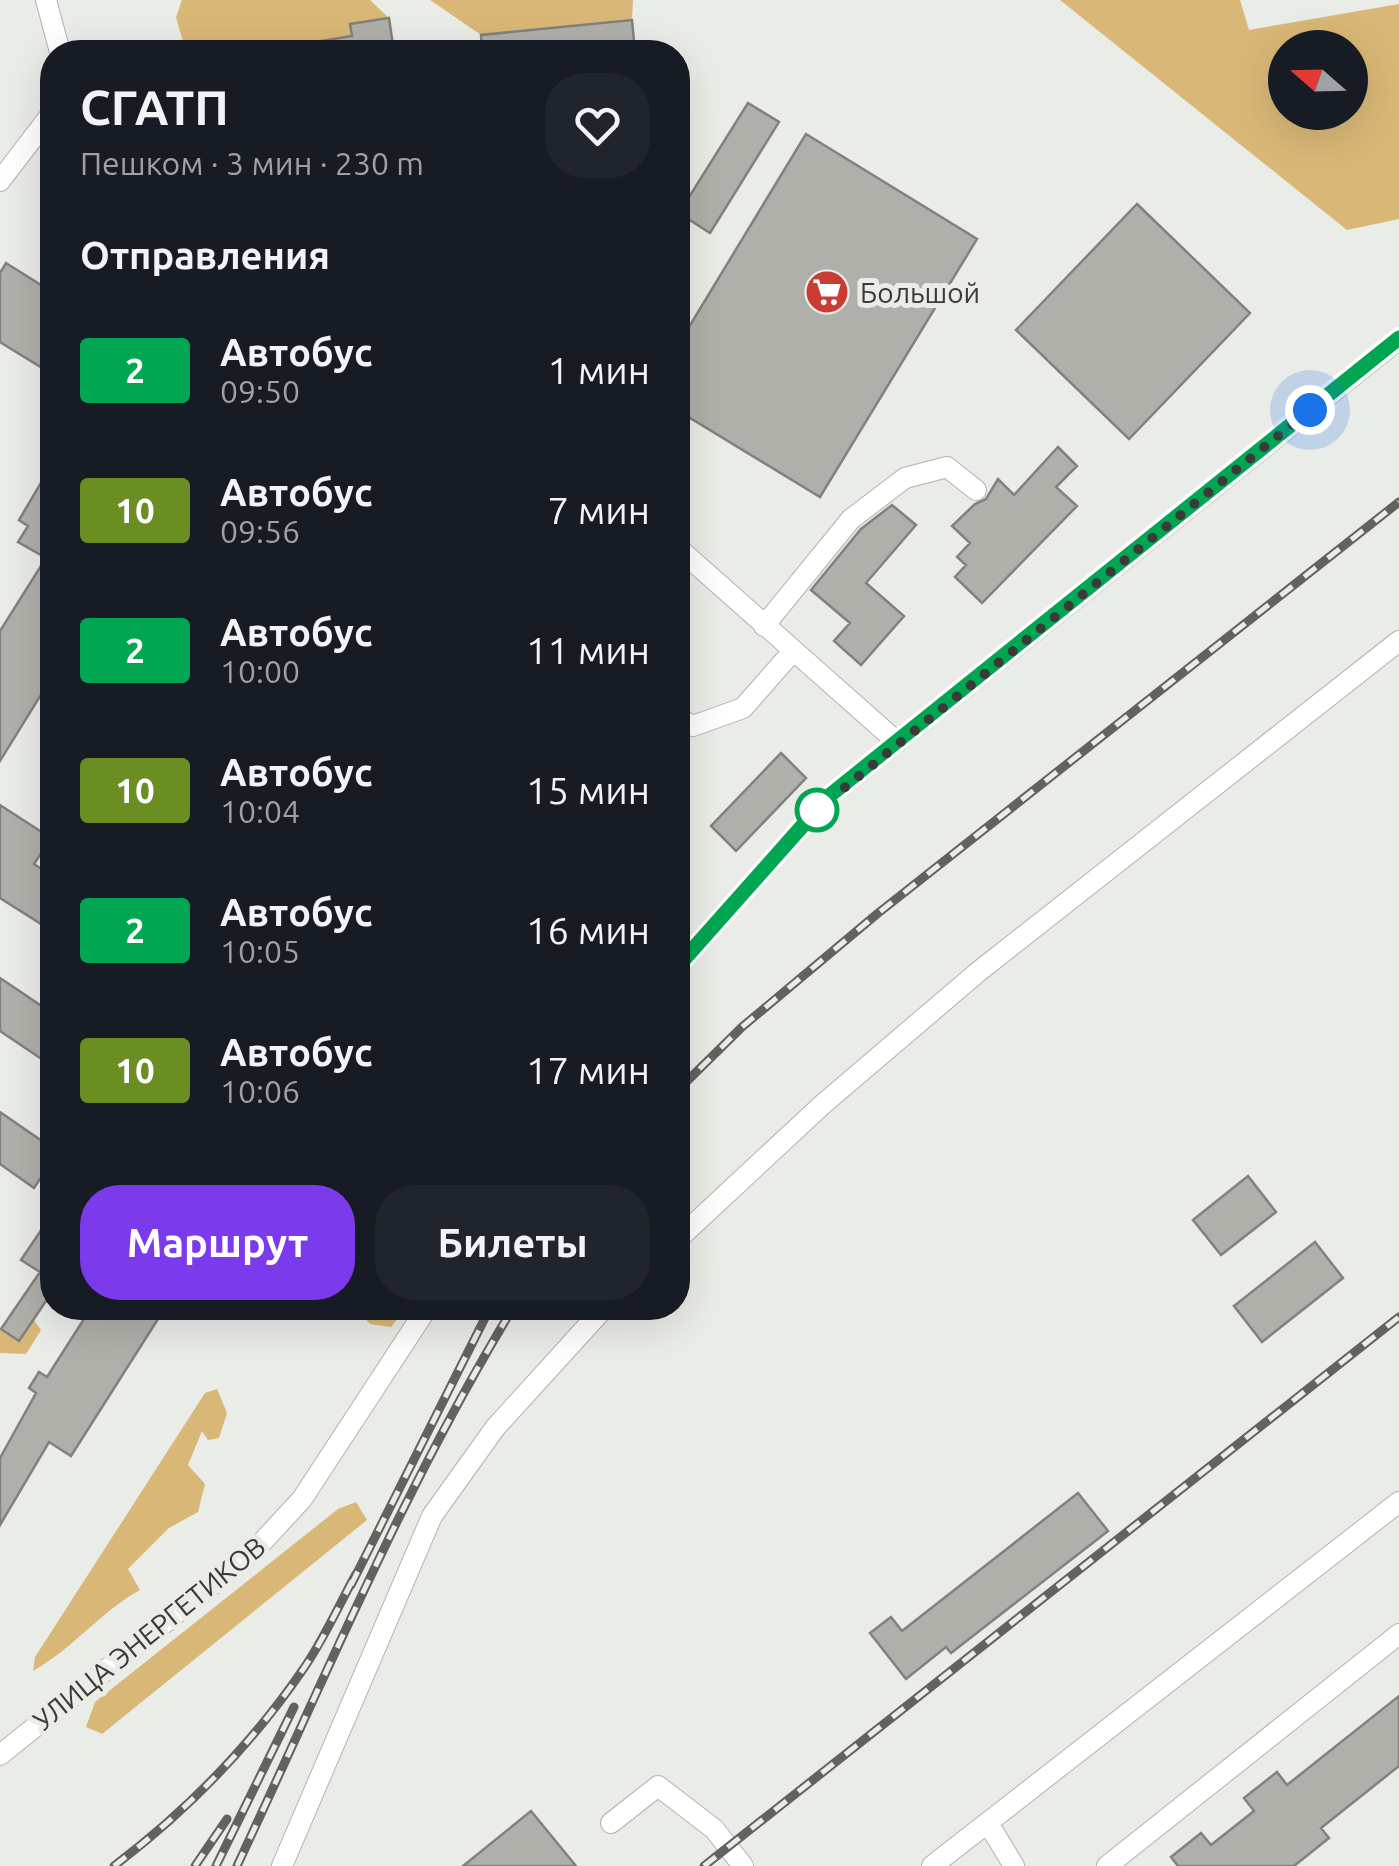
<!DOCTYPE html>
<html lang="ru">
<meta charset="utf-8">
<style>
body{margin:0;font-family:Ubuntu,sans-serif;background:#20242c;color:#f1f3f6;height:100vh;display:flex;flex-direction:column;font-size:38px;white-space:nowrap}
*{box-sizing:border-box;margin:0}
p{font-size:32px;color:#9ea1a6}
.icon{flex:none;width:55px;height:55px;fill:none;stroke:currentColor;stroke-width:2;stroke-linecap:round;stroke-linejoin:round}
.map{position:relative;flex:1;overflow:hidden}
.details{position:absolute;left:40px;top:40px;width:650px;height:1280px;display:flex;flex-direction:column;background:#171b24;border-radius:40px;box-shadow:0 10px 40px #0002}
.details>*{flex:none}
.badge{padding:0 20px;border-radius:8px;font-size:35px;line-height:65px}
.needle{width:65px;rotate:290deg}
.controls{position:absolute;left:1268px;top:30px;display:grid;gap:20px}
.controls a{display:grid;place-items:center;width:100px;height:100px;border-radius:50%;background:#171b24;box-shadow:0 10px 40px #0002;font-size:50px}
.you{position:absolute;width:50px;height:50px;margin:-25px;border:8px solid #fff;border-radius:50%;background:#1a73e8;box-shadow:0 0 0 15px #1a73e833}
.map>.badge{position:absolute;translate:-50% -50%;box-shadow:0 0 0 5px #fff}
h2{padding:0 40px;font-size:38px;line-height:90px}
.round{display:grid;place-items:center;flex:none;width:105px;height:105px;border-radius:40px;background:#20242c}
.headline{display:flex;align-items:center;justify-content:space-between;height:170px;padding:0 40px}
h1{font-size:48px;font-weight:700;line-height:75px}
.button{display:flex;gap:20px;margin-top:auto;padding:20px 40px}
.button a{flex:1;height:115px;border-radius:40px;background:#7c3aed;color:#fff;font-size:40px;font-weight:700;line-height:115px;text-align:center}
.button a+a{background:#20242c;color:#f1f3f6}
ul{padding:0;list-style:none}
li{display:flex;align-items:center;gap:30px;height:140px;padding:0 40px}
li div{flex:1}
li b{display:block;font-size:38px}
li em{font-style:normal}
li .badge{min-width:110px;font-weight:700;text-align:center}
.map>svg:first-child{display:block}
</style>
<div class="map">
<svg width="1399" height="1866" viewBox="0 0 1399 1866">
<rect width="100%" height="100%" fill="#eaece7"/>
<path fill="#d9b877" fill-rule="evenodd" d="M 182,0 L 370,0 L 389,18 L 350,24 L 352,36 L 246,52 L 186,52 L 176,17 Z
M 430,0 L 633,0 L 632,20 L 481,35 Z
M 1060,0 L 1240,0 L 1249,30 L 1399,4 L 1399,219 L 1347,230 ZM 1285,48 L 1350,48 L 1350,112 L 1285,112 Z
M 355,1308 L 406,1308 L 391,1327 L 370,1324 Z
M 34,1320 L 41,1330 L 26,1354 L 0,1353 L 0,1328 L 19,1341 Z
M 217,1389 L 227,1413 L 219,1438 L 208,1440 L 202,1431 L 188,1465 L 205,1484 L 198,1512 L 169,1528 L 128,1569 L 140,1590 C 100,1612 74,1648 33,1671 L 35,1657 L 205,1393 Z
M 356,1502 L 367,1520 L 102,1734 L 86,1727 L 95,1702 L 338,1509 Z"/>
<path fill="#b0b0ab" stroke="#82817d" stroke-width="2.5" d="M 389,18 L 394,52 L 303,52 L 303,44 L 352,36 L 350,24 Z
M 632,20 L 635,52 L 482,52 L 481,35 Z
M 748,103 L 779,122 L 710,233 L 679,213 Z
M 806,134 L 977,239 L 820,497 L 690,418 L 678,438 L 678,345 Z
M 1137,204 L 1250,313 L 1129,439 L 1016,330 Z
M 6,263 L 52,292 L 52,374 L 0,342 L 0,273 Z
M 1058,447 L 1077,466 L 1056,487 L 1077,506 L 982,603 L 955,577 L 966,565 L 957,557 L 970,543 L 952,526 L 975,504 L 986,499 L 998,479 L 1014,495 Z
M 52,464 L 52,677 L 0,761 L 0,631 L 46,558 L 18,542 L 28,526 L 19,520 Z
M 892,505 L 916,525 L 866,583 L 904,616 L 861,665 L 834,641 L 850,623 L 811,590 L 861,529 Z
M 781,753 L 806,778 L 736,851 L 711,826 Z
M 0,805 L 51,838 L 34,864 L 52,876 L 52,931 L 0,898 Z
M 0,978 L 52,1013 L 52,1066 L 0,1031 Z
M 0,1112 L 52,1148 L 52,1161 L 34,1188 L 0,1164 Z
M 1248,1176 L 1276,1212 L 1221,1255 L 1193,1220 Z
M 52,1214 L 52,1292 L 19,1341 L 1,1329 L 40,1272 L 21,1260 Z
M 1315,1242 L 1343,1278 L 1262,1342 L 1234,1306 Z
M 91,1308 L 165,1308 L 71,1456 L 49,1442 L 0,1525 L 0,1458 L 36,1393 L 29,1388 L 39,1372 L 47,1377 Z
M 1078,1493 L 1108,1531 L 951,1653 L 946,1647 L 906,1679 L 870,1633 L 891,1617 L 902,1631 Z
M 1399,1696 L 1399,1766 L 1321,1828 L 1329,1838 L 1294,1866 L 1178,1866 L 1171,1857 L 1201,1833 L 1211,1845 L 1254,1811 L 1244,1798 L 1277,1772 L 1287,1785 Z
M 531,1811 L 576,1866 L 463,1866 Z"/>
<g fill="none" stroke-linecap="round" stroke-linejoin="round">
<defs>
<path id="minor" d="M 46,0 L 60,52
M 0,181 L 52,113
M 678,548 L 897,742
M 764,626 L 851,519 L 905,478 L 947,467 L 976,490
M 678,718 L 693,726 L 743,708 L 793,651
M 678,966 L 829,796 L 1399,339
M 678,1239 L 822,1105 L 978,972 L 1399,641
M 0,1755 L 254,1551 L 302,1499 L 427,1308
M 611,1823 L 658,1786 L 714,1829 L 743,1866
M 988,1823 L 1014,1866
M 282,1866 L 432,1516 L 495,1428 L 604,1308
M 932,1866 L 1399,1502
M 1107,1866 L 1399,1634"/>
</defs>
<use href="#minor" stroke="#b1b2ae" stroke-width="22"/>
<use href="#minor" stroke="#fff" stroke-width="20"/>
<defs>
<path id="rail" d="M 678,1090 L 742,1027 L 877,914 L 1399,502
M 351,1585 L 490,1308
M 114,1866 C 188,1810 252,1744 304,1668 C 324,1639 339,1605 356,1574
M 195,1866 L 227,1819
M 216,1866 L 294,1707
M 237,1866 C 325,1678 405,1485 513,1308
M 704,1866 L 1399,1317"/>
</defs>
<use href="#rail" stroke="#626360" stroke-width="9"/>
<use href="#rail" stroke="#eaece7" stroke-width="5" stroke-dasharray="15" stroke-linecap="butt"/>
</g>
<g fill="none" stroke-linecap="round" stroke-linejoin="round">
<defs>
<path id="line" d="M 678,966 L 829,796 L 1399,338"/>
</defs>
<use href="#line" stroke="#fff" stroke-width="22"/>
<use href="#line" stroke="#00a651" stroke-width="15"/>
<path stroke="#3a3b39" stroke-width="10" stroke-dasharray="0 18" d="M 817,810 L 1310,410"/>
</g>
<defs>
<symbol id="supermarket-disc" viewBox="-11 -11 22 22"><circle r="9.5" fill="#ca3c32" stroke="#eaece7"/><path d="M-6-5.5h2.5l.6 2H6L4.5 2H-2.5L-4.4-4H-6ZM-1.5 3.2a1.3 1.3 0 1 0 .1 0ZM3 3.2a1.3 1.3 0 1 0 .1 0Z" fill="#fff"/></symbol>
</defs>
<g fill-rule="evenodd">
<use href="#supermarket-disc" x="802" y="267" width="50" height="50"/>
</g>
<circle fill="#fff" stroke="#00a651" stroke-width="5" cx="817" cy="810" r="20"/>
<g text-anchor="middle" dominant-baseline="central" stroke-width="10" stroke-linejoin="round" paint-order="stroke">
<g font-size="28" fill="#3a3b39" stroke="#eaece7" text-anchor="start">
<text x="860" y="292">Большой</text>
</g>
<g font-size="28" fill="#3a3b39" stroke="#eaece7">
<text transform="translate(149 1633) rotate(-39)">УЛИЦА ЭНЕРГЕТИКОВ</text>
</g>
</g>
</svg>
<div class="controls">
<a><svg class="needle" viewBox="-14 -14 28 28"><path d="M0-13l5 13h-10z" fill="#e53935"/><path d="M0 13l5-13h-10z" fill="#9ea1a6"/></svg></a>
</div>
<div class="you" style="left:1310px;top:410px"></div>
<section class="details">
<div class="headline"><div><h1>СГАТП</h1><p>Пешком · 3 мин · 230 m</p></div><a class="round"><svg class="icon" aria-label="heart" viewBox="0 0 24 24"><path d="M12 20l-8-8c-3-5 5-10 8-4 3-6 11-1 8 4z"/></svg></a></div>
<h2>Отправления</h2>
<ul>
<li><span class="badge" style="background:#00a651;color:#fff">2</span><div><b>Автобус</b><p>09:50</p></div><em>1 мин</em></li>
<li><span class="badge" style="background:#6b8e23;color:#fff">10</span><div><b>Автобус</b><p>09:56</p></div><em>7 мин</em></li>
<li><span class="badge" style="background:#00a651;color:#fff">2</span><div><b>Автобус</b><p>10:00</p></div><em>11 мин</em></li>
<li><span class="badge" style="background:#6b8e23;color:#fff">10</span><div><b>Автобус</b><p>10:04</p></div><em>15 мин</em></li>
<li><span class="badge" style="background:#00a651;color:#fff">2</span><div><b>Автобус</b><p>10:05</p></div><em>16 мин</em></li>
<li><span class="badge" style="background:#6b8e23;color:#fff">10</span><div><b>Автобус</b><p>10:06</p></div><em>17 мин</em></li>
</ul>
<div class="button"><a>Маршрут</a><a>Билеты</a></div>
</section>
</div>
